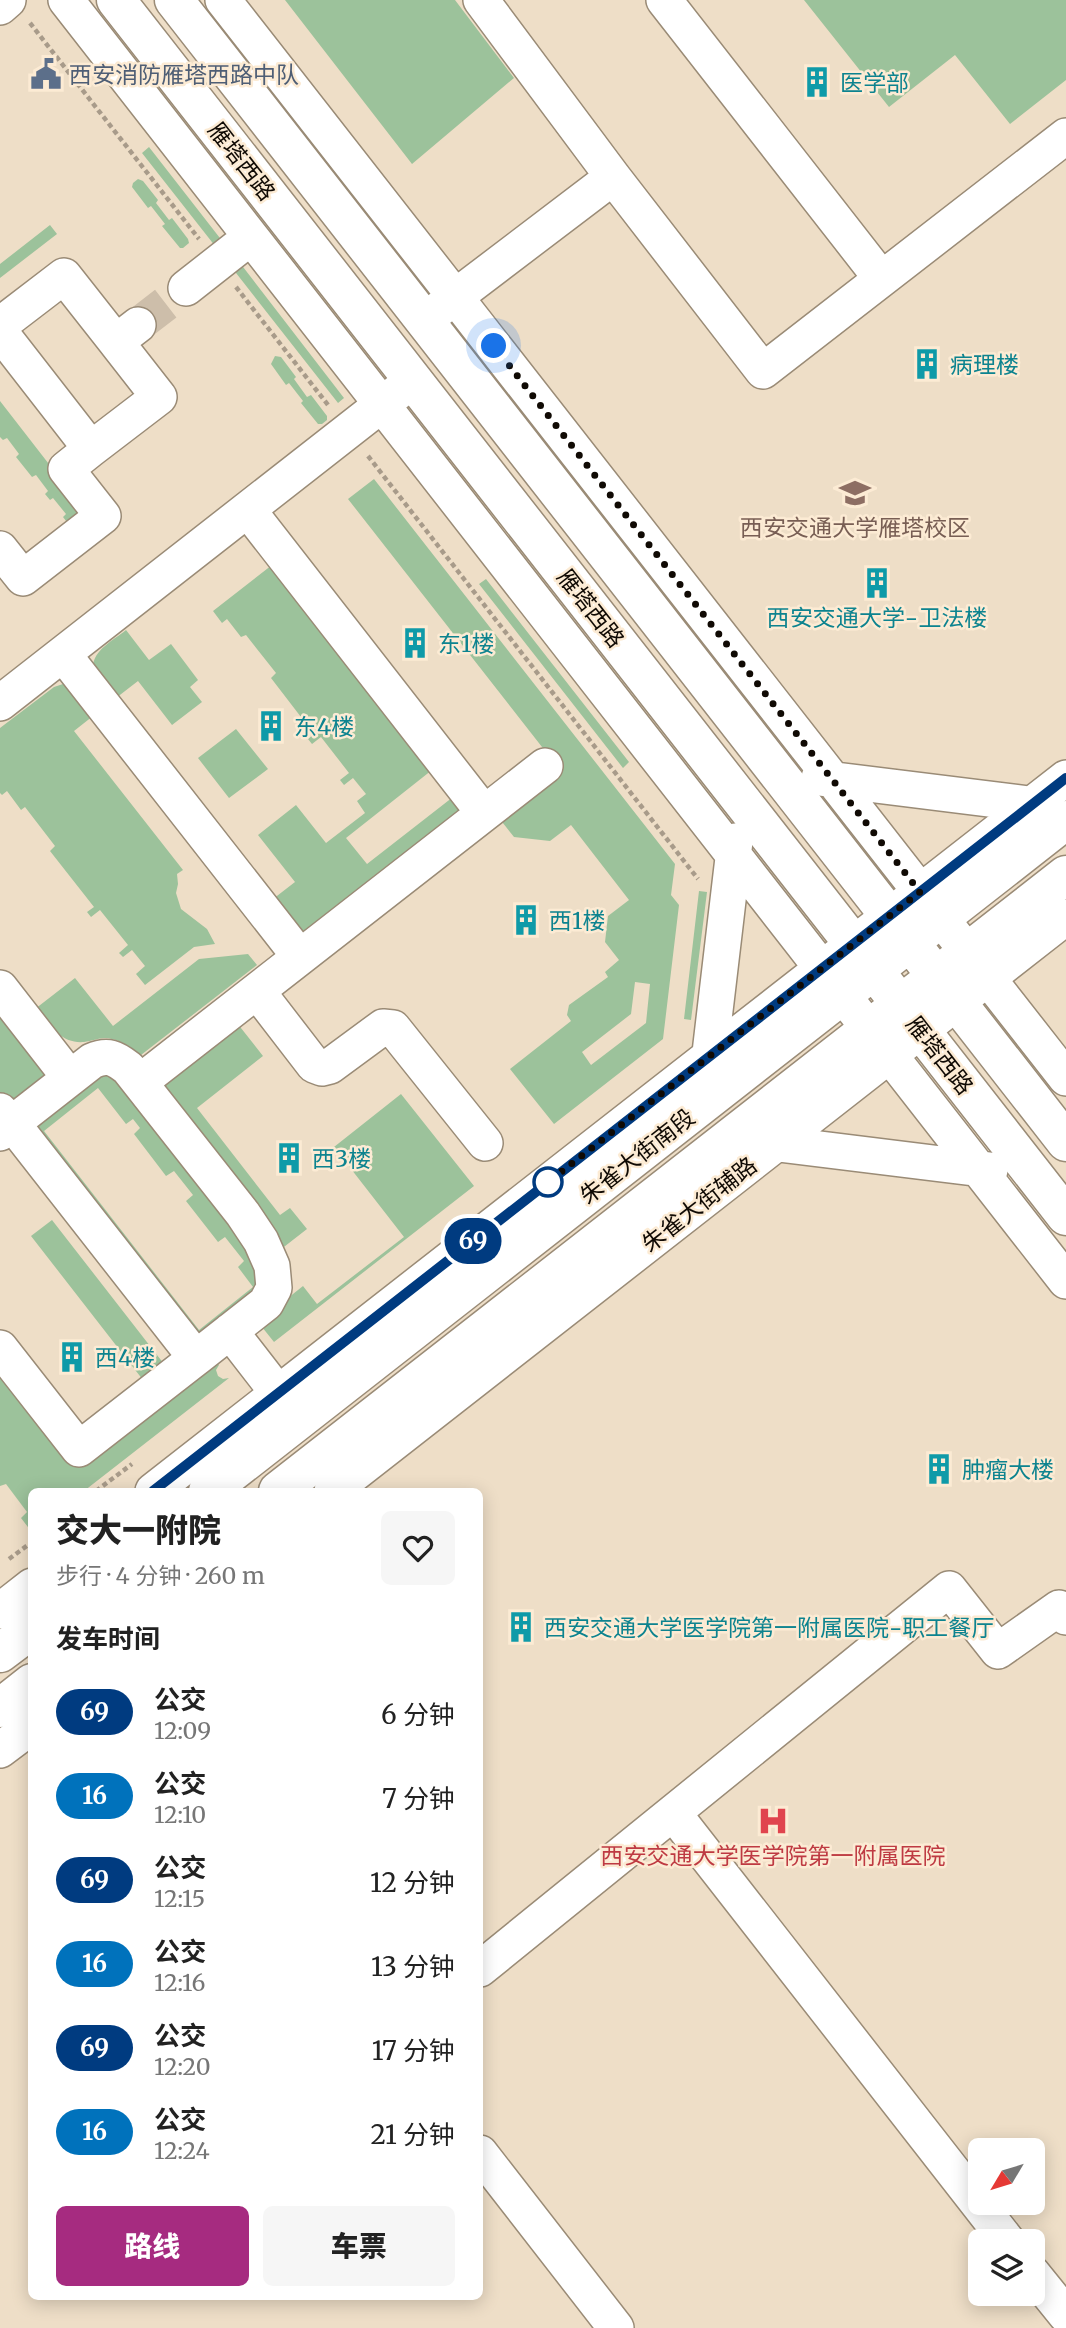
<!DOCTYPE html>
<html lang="zh">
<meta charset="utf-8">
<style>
body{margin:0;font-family:Merriweather,"Noto Sans SC",serif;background:#f6f6f6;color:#222;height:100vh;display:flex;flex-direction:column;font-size:26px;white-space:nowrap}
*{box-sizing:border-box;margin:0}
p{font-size:23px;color:#767676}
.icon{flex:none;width:38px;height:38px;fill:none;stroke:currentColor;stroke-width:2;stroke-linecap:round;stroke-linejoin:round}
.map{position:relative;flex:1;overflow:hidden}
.details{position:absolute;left:28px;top:1488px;width:455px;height:812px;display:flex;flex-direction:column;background:#fff;border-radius:10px;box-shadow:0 4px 18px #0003}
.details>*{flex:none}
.badge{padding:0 14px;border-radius:23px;font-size:24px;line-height:46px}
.needle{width:46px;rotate:232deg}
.tools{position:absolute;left:968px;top:2138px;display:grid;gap:14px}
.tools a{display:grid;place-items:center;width:77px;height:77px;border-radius:10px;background:#fff;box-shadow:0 4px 18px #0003;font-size:35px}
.you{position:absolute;width:35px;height:35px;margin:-18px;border:5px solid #fff;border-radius:50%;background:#1a73e8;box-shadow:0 0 0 10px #1a73e833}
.map>.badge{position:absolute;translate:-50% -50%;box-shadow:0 0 0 4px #fff}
h2{padding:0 28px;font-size:26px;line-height:63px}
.round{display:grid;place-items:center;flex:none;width:74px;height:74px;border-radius:10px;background:#f6f6f6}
.headline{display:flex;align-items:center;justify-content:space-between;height:119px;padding:0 28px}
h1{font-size:33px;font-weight:800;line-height:52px}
.action{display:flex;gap:14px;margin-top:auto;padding:14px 28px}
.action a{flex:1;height:80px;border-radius:10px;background:#a62b80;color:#fff;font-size:28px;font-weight:800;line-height:80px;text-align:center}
.action a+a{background:#f6f6f6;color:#222}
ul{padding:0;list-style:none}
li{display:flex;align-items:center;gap:21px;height:84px;padding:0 28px}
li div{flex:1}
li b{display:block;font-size:26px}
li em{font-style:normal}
li .badge{min-width:77px;font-weight:700;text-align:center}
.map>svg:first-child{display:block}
</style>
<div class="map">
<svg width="1066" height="2328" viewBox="0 0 1066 2328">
<rect width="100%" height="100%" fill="#eedec7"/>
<path fill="#9cc29b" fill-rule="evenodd" d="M 285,0 L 455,0 L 514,78 L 412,164 Z
M 804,0 L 1066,0 L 1066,80 L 1010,124 L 955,55 L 889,107 Z
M 149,147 L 223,242 L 219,251 L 142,153 Z
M 138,179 L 143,181 L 158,200 L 156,203 L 169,220 L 172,218 L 188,239 L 189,243 L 183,248 L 180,248 L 162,226 L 165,224 L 151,206 L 148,208 L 132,187 L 133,183 Z
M 50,225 L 57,234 L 0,278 L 0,264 Z
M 240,263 L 344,398 L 338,403 L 229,264 Z
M 275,356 L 281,357 L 296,377 L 294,379 L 307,397 L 311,395 L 327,416 L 327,420 L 322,424 L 318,424 L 301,403 L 303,401 L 289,383 L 286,385 L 271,364 Z
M 0,401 L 90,517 L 73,530 L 63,517 L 66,514 L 53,498 L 50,500 L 45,494 L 48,491 L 36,475 L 32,477 L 16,457 L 19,454 L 7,438 L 3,440 L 0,437 Z
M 374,479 L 675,864 L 671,895 L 679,905 L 663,1039 L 554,1124 L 510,1069 L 571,1021 L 567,1015 L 569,1005 L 608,977 L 605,972 L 619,960 L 605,942 L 608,916 L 629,900 L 571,825 L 550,841 L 514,837 L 499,818 L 560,770 L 348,499 ZM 635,982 L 650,984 L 646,1023 L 591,1065 L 582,1052 L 631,1014 Z
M 272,565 L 432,770 L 346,838 L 367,864 L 453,797 L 466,813 L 305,933 L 299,932 L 273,899 L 295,882 L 258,835 L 296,805 L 326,843 L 365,813 L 357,801 L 366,794 L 353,778 L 344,785 L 340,780 L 349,773 L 321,737 L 312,744 L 308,739 L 314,734 L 271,678 L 276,673 L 246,635 L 241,637 L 227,619 L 222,623 L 213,611 Z
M 486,579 L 629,762 L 623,768 L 479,584 Z
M 126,630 L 149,660 L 171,644 L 198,680 L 190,687 L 202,702 L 172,725 L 138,681 L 116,698 L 93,667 C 93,650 114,640 126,630 Z
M 63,684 L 69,686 L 93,716 L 74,731 L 183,870 L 177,874 L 178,884 L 176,893 L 181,909 L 207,929 L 215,944 L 194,947 L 145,985 L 136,974 L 145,966 L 132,950 L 123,957 L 119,953 L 128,945 L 100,910 L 91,917 L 87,912 L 94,907 L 50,851 L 55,846 L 25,807 L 21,810 L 7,791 L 2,795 L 0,793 L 0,728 L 54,687 Z
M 236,729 L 268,769 L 229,798 L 198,758 Z
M 699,891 L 707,892 L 691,1020 L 684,1019 Z
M 248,954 L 257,965 L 141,1055 C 131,1049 123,1041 112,1039 C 102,1036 94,1041 84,1042 C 61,1044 49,1025 35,1009 L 75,978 L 113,1026 L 199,959 Z
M 0,1004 L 56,1076 L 11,1111 L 0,1096 Z
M 237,1023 L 263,1056 L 197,1108 L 280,1215 L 290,1208 L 307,1229 L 280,1250 L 160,1086 Z
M 103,1066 L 235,1221 L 264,1284 L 201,1339 L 31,1123 ZM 98,1088 L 126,1124 L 133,1119 L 140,1128 L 134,1134 L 166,1176 L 174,1171 L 193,1195 L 186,1201 L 218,1242 L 225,1237 L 244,1261 L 238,1267 L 253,1287 L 199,1330 L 44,1131 Z
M 401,1094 L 474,1186 L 274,1342 L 258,1322 L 303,1286 L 317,1304 L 404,1237 L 334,1147 Z
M 52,1220 L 164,1364 L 143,1380 L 31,1236 Z
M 213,1357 L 219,1365 L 216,1370 L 218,1376 L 223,1379 L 229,1378 L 84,1491 L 32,1491 L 31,1531 L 21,1518 L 27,1512 L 6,1484 L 0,1486 L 0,1364 L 77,1463 Z"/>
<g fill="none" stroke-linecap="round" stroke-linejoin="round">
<path stroke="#cdbeaa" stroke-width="35" stroke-dasharray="35 18" stroke-linecap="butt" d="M 138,325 L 186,288"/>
<defs>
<path id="minor" d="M 66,0 L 1066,1281
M 223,0 L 1066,1078
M 481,0 L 613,177 L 763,371 L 1066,136
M 664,0 L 881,278
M 0,7 L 8,0
M 186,288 L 251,237
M 438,310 L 613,177
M 0,325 L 64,276 L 116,342 L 138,325
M 0,332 L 91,449 L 66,469 L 103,516 L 23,578 L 0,549
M 91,449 L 159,397 L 116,342
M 248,510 L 484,813
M 63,654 L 300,957
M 0,703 L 399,391
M 819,778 L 1045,806
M 0,988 L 70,1078
M 257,991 L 314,1065 L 322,1068 L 330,1066 L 383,1027 L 393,1028 L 485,1143
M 708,1070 L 735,841
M 140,1082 L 545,766
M 0,1111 L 12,1123 L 196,1358 L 79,1449 L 0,1348
M 0,1133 L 92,1061 C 108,1054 115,1058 128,1068 L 243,1214 L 261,1241 L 272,1266 L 274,1288 L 266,1303 L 196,1358
M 764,1142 L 990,1170
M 230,1331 L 278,1393
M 153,1491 L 1066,778
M 332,1491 L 1066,917
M 0,1611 L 32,1586
M 0,1750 L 32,1726
M 674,1814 L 1008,2242
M 480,1969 L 949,1589 L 998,1651 L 1059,1608 L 1066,1617
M 480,2153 L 616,2328
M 1032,2273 L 1066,2315"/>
<path id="major" d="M 116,0 L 1066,1216
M 174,0 L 1066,1142
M 208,1491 L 1066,820
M 278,1491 L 1066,875
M 0,1653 L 32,1629
M 0,1708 L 32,1683"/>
</defs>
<use href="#minor" stroke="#9a8b76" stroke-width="38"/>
<use href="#major" stroke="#9a8b76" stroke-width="41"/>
<path stroke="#a89b8a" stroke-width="4.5" stroke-dasharray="5 3.5" stroke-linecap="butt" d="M 30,23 L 199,239
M 236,287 L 328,405
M 368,456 L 698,879
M 96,1491 L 132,1464
M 9,1559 L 32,1542"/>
<use href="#minor" stroke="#fff" stroke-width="35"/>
<use href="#major" stroke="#fff" stroke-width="38"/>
</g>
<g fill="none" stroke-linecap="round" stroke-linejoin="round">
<defs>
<path id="line" d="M 153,1491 L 1066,778"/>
</defs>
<use href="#line" stroke="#fff" stroke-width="16"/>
<use href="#line" stroke="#003b80" stroke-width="10"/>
<path stroke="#100a04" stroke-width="7" stroke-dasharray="0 12.6" d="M 494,346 L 920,892 L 548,1182"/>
</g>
<defs>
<symbol id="civic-bare" viewBox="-9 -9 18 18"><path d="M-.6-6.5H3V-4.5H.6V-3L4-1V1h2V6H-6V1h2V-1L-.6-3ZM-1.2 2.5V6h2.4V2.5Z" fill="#5c6f8a" stroke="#fcebd4" stroke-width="2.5" paint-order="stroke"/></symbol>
<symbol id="building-bare" viewBox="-9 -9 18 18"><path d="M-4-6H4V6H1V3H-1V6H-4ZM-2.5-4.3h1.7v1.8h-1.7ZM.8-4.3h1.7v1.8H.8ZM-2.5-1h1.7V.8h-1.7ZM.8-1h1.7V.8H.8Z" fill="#0f9aa8" stroke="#fcebd4" stroke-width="2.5" paint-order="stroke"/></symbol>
<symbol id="university-bare" viewBox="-9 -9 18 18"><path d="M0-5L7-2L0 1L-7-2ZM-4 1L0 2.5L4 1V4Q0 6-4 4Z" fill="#8d6e63" stroke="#fcebd4" stroke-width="2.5" paint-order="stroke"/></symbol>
<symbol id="hospital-bare" viewBox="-9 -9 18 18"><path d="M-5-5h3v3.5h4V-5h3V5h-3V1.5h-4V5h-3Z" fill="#e0444e" stroke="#fcebd4" stroke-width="2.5" paint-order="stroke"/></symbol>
</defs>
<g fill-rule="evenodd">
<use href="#civic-bare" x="24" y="52" width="44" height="44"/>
<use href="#building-bare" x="795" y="60" width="44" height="44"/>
<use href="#building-bare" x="905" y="342" width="44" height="44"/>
<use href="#university-bare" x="833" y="471" width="44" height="44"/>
<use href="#building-bare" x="855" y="561" width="44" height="44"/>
<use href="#building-bare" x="393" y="621" width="44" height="44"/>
<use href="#building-bare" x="249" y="704" width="44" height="44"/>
<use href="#building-bare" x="504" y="898" width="44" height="44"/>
<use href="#building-bare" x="267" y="1136" width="44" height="44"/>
<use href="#building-bare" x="50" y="1335" width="44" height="44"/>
<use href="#building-bare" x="917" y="1447" width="44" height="44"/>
<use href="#building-bare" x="499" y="1605" width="44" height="44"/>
<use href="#hospital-bare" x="751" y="1799" width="44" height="44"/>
</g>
<circle fill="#fff" stroke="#003b80" stroke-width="3.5" cx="548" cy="1182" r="14"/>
<g text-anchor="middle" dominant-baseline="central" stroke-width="5" stroke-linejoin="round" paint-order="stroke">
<g font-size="23" fill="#4e5e75" stroke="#fcebd4" text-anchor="start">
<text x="69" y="74">西安消防雁塔西路中队</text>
</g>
<g font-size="23" fill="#0d838f" stroke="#fcebd4" text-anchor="start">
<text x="840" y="82">医学部</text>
<text x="950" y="364">病理楼</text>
<text x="877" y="617" text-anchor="middle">西安交通大学-卫法楼</text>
<text x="438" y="643">东1楼</text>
<text x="294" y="726">东4楼</text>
<text x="549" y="920">西1楼</text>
<text x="312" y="1158">西3楼</text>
<text x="95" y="1357">西4楼</text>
<text x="962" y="1469">肿瘤大楼</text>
<text x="544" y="1627">西安交通大学医学院第一附属医院-职工餐厅</text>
</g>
<g font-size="23" fill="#100a04" stroke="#fcebd4">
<text transform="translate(242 161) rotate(52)">雁塔西路</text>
<text transform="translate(591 608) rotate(52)">雁塔西路</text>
<text transform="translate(940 1055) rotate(52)">雁塔西路</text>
<text transform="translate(637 1156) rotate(-38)">朱雀大街南段</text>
<text transform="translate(699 1204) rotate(-38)">朱雀大街辅路</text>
</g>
<g font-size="23" fill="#785e54" stroke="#fcebd4">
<text x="855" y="527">西安交通大学雁塔校区</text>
</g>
<g font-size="23" fill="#be3a42" stroke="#fcebd4">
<text x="773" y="1855">西安交通大学医学院第一附属医院</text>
</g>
</g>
</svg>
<div class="tools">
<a><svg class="needle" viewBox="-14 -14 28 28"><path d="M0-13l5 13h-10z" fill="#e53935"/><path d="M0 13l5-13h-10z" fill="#767676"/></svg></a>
<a><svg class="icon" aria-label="layers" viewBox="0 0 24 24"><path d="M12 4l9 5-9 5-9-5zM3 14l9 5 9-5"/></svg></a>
</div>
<div class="you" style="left:494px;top:346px"></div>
<b class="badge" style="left:473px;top:1241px;background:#003b80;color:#fff">69</b>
<section class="details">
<div class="headline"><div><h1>交大一附院</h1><p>步行 · 4 分钟 · 260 m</p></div><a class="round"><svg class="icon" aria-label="heart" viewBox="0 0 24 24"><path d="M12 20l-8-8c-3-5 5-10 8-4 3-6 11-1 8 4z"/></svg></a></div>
<h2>发车时间</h2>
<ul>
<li><span class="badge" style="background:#003b80;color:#fff">69</span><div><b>公交</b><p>12:09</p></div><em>6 分钟</em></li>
<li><span class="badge" style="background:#0072bc;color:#fff">16</span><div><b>公交</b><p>12:10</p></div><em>7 分钟</em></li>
<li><span class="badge" style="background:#003b80;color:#fff">69</span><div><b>公交</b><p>12:15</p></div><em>12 分钟</em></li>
<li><span class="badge" style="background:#0072bc;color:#fff">16</span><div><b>公交</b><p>12:16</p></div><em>13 分钟</em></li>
<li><span class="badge" style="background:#003b80;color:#fff">69</span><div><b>公交</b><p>12:20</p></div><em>17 分钟</em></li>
<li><span class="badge" style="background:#0072bc;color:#fff">16</span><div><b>公交</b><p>12:24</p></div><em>21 分钟</em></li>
</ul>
<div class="action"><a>路线</a><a>车票</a></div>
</section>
</div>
